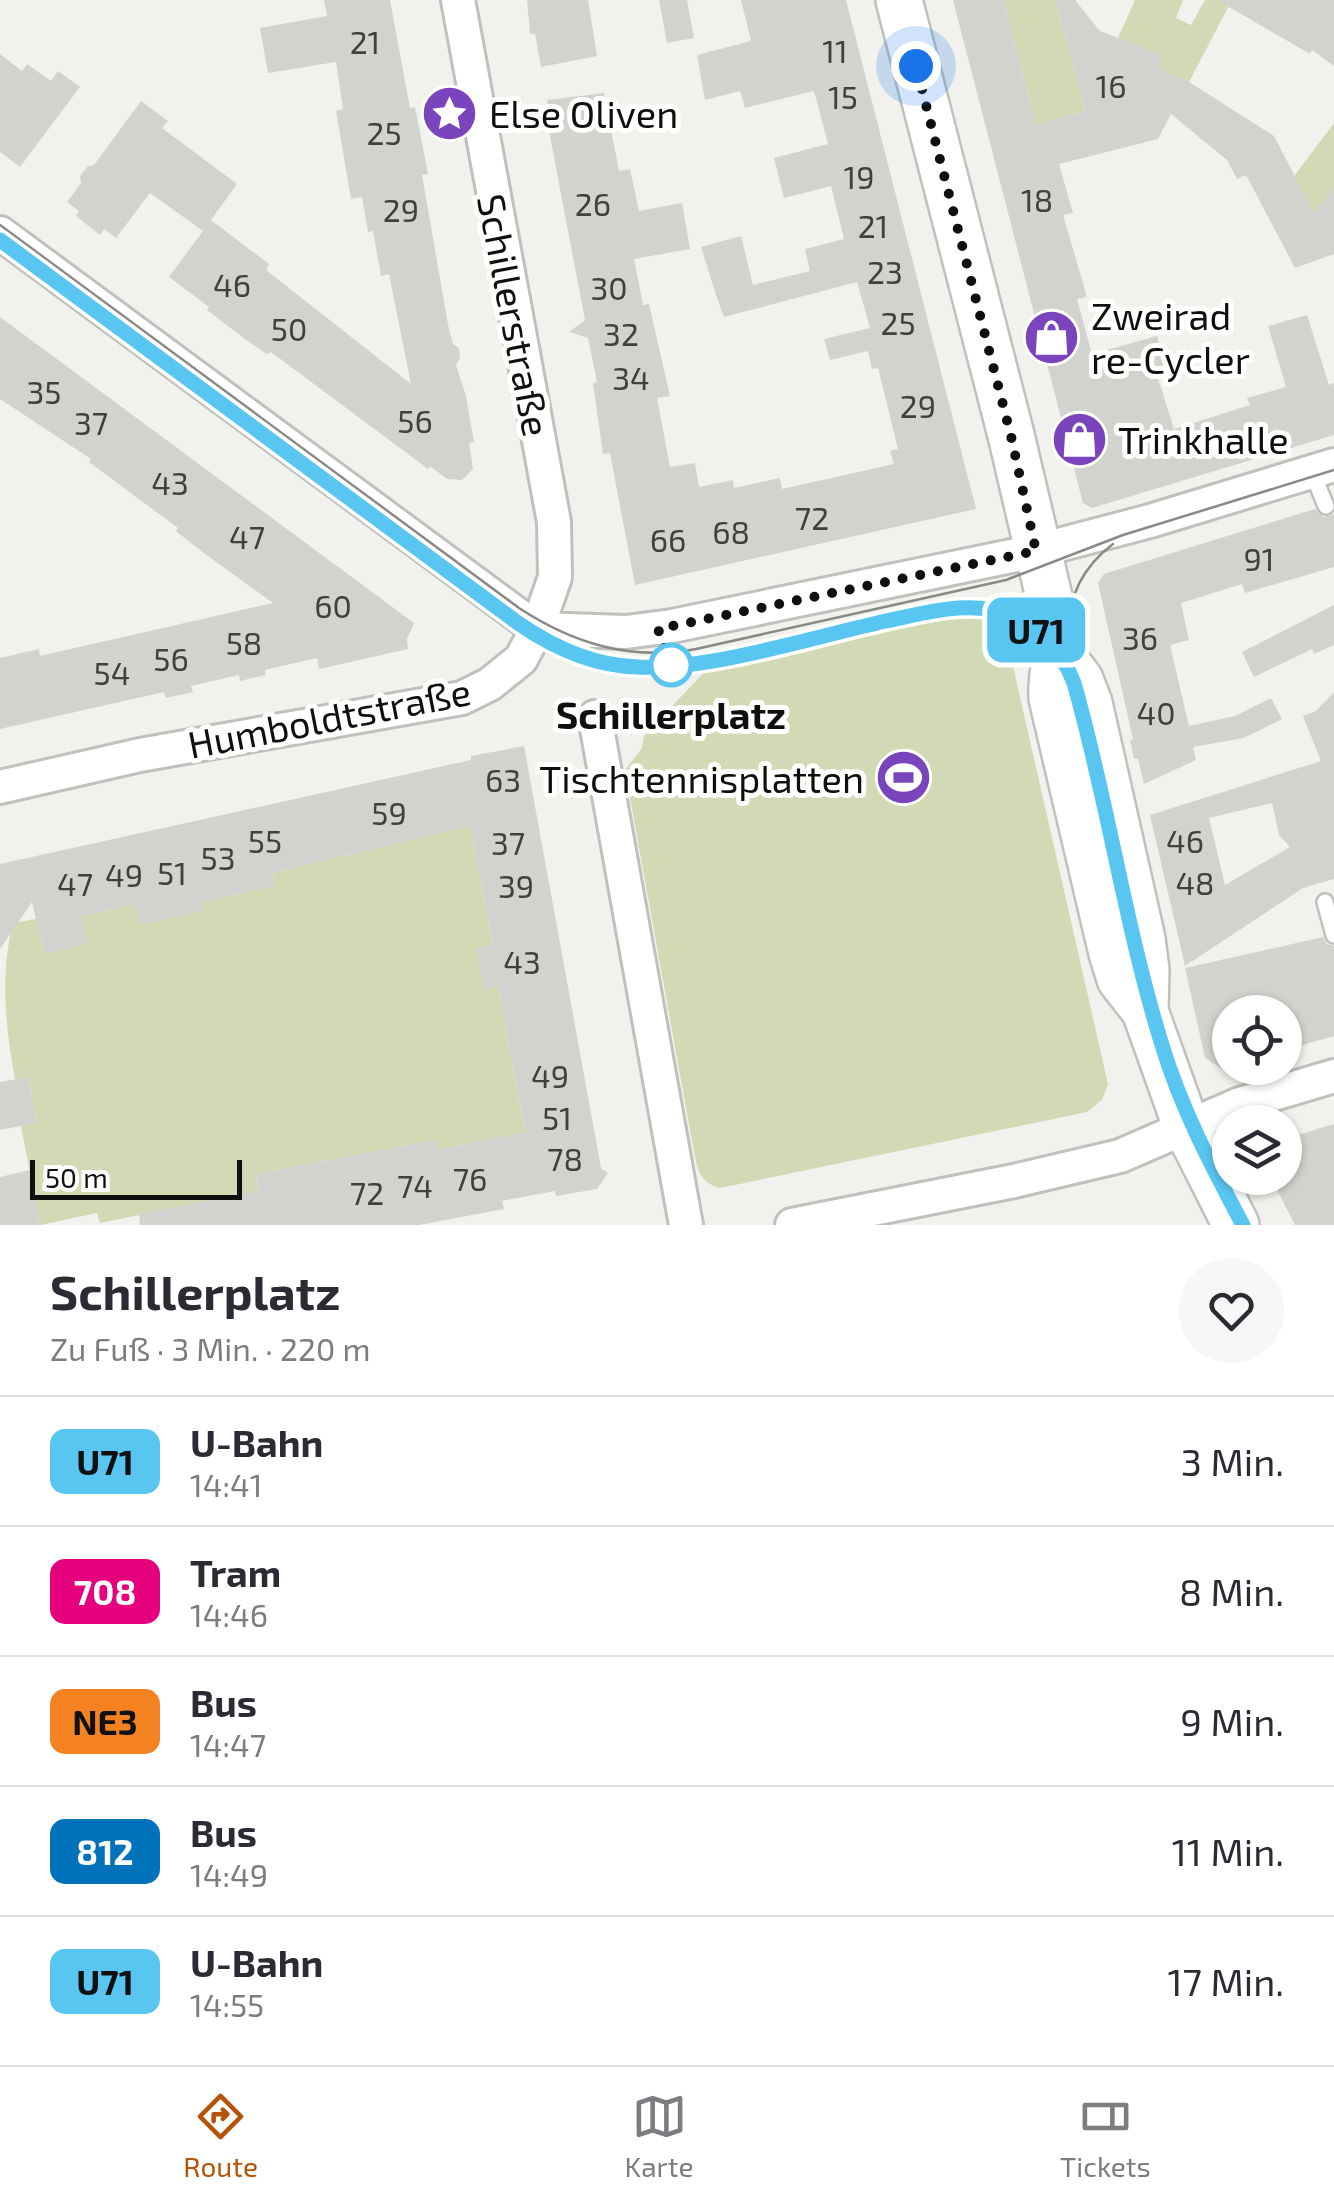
<!DOCTYPE html>
<html lang="de">
<meta charset="utf-8">
<style>
body{margin:0;font-family:"Exo 2",sans-serif;background:#f7f7f7;color:#2b2b33;height:100vh;display:flex;flex-direction:column;font-size:38px;white-space:nowrap}
*{box-sizing:border-box;margin:0}
p{font-size:32px;color:#7c7c81}
.icon{flex:none;width:55px;height:55px;fill:none;stroke:currentColor;stroke-width:2;stroke-linecap:round;stroke-linejoin:round}
.map{position:relative;height:1225px;overflow:hidden}
.sheet{display:flex;flex-direction:column;background:#fff;flex:1}
.sheet>*{flex:none}
.badge{padding:0 20px;border-radius:15px;font-size:35px;line-height:65px}
.tools{position:absolute;left:1212px;top:995px;display:grid;gap:20px}
.tools a{display:grid;place-items:center;width:90px;height:90px;border-radius:50%;background:#fff;box-shadow:0 2px 8px #0004;font-size:50px}
.scale{position:absolute;left:30px;bottom:25px;width:212px;box-sizing:border-box;padding-left:10px;border:5px solid #0f0f0d;border-top:0;font-size:28px;line-height:35px;white-space:nowrap;color:#0f0f0d;-webkit-text-stroke:8px #fffffe;paint-order:stroke}
.you{position:absolute;width:50px;height:50px;margin:-25px;border:8px solid #fff;border-radius:50%;background:#1a73e8;box-shadow:0 0 0 15px #1a73e833}
.map>.badge{position:absolute;translate:-50% -50%;box-shadow:0 0 0 5px #fff}
.round{display:grid;place-items:center;flex:none;width:105px;height:105px;border-radius:52px;background:#f7f7f7}
.headline{display:flex;align-items:center;justify-content:space-between;height:170px;padding:0 50px}
h1{font-size:48px;font-weight:700;line-height:75px}
ul{padding:0;list-style:none}
li{display:flex;align-items:center;gap:30px;height:130px;padding:0 50px;border-top:2px solid #e1e1e2}
li div{flex:1}
li b{display:block;font-size:38px}
li em{font-style:normal}
li .badge{min-width:110px;font-weight:700;text-align:center}
.tabs{display:flex;justify-content:space-around;align-items:center;height:140px;border-top:2px solid #e1e1e2;background:#fff;font-size:28px;color:#7c7c81}
.tabs a{display:grid;justify-items:center;gap:5px}
.tabs .active{color:#b45309}
.map>svg:first-child{display:block}
</style>
<div class="map">
<svg width="1334" height="1225" viewBox="0 0 1334 1225">
<rect width="100%" height="100%" fill="#f1f2ed"/>
<path fill="#d1dab5" d="M 1004,0 L 1055,0 L 1085,111 L 1036,125 Z
M 1135,0 L 1183,0 L 1176,18 L 1191,25 L 1205,0 L 1232,0 L 1189,82 L 1160,69 L 1160,55 L 1118,38 Z
M 1334,123 L 1334,188 L 1314,213 L 1294,176 Z
M 968,614 L 995,621 L 1005,631 L 1108,1084 L 1102,1100 L 1087,1112 L 720,1188 C 700,1183 698,1170 694,1152 L 625,770 L 642,748 L 644,736 L 709,667 L 932,615 Z
M 470,826 L 493,945 L 476,948 L 484,988 L 498,986 L 528,1149 L 490,1139 L 437,1150 L 435,1140 L 256,1174 L 259,1191 L 100,1223 L 97,1213 L 40,1225 L 21,1126 L 37,1123 L 28,1077 L 15,1079 C 5,1026 0,974 13,923 L 36,919 L 44,954 L 87,944 L 81,916 L 135,904 L 140,924 L 202,902 L 275,886 L 272,873 Z"/>
<path fill="#d2d3ce" fill-rule="evenodd" d="M 324,0 L 390,0 L 410,108 L 415,107 L 423,148 L 428,174 L 422,175 L 449,330 L 453,344 L 459,348 L 460,358 L 456,365 L 466,396 L 474,442 L 469,443 L 473,469 L 462,480 L 447,479 L 430,466 L 428,469 L 271,352 L 267,354 L 245,339 L 207,310 L 209,307 L 169,277 L 211,220 L 269,264 L 266,270 L 411,384 L 389,274 L 381,276 L 373,231 L 368,232 L 362,197 L 351,199 L 336,111 L 343,109 L 336,62 L 268,73 L 260,28 L 327,16 Z
M 527,0 L 588,0 L 597,56 L 541,67 L 535,34 L 530,34 Z
M 659,0 L 687,0 L 694,38 L 667,43 Z
M 741,0 L 846,0 L 976,509 L 635,585 L 610,453 L 603,454 L 593,383 L 597,382 L 588,338 L 569,332 L 585,320 L 550,136 L 547,100 L 604,93 L 619,171 L 630,169 L 639,211 L 682,203 L 690,249 L 634,259 L 643,305 L 649,304 L 670,396 L 657,398 L 670,467 L 695,463 L 699,487 L 733,480 L 734,488 L 780,478 L 782,489 L 894,464 L 890,451 L 898,449 L 878,368 L 872,369 L 868,351 L 830,360 L 824,339 L 870,328 L 857,282 L 724,317 L 716,295 L 701,247 L 741,236 L 753,285 L 810,271 L 805,249 L 844,239 L 831,186 L 784,198 L 774,158 L 828,144 L 814,91 L 745,108 L 740,91 L 705,100 L 697,55 L 751,41 Z
M 953,0 L 1004,0 L 1036,125 L 1085,111 L 1055,0 L 1075,0 L 1100,31 L 1161,55 L 1160,69 L 1189,82 L 1274,136 L 1314,213 L 1334,188 L 1334,254 L 1295,268 L 1246,175 L 1237,179 L 1227,160 L 1171,114 L 1158,139 L 1059,164 L 1073,213 L 1063,215 L 1087,297 L 1077,299 L 1092,354 L 1157,336 L 1167,376 L 1158,378 L 1174,429 L 1250,405 L 1247,398 L 1286,387 L 1268,326 L 1307,315 L 1329,385 L 1334,383 L 1334,435 L 1092,508 L 1083,503 Z
M 1217,0 L 1334,0 L 1334,66 L 1312,50 L 1310,54 Z
M 0,54 L 22,71 L 27,64 L 51,81 L 58,71 L 80,87 L 20,167 L 0,152 Z
M 141,101 L 168,121 L 162,128 L 237,184 L 203,231 L 150,193 L 116,238 L 104,229 L 100,235 L 76,216 L 79,211 L 67,202 L 81,183 L 80,176 L 88,166 L 94,165 Z
M 0,317 L 414,623 L 407,639 L 408,649 L 319,669 L 317,658 L 265,670 L 266,675 L 240,681 L 239,675 L 191,686 L 193,692 L 166,698 L 164,692 L 0,729 L 0,658 L 39,649 L 40,656 L 273,603 L 201,551 L 176,531 L 178,528 L 89,462 L 91,459 L 0,399 Z
M 1315,509 L 1324,517 L 1334,514 L 1334,567 L 1245,593 L 1242,584 L 1181,603 L 1189,640 L 1170,645 L 1189,726 L 1235,716 L 1271,698 L 1282,719 L 1244,738 L 1193,747 L 1196,760 L 1144,784 L 1138,759 L 1134,759 L 1130,740 L 1133,739 L 1098,583 L 1104,574 Z
M 1334,605 L 1334,645 L 1314,654 L 1312,649 L 1254,677 L 1242,652 Z
M 1334,692 L 1334,879 L 1303,888 L 1185,966 L 1150,815 L 1321,761 L 1303,716 L 1316,711 ZM 1272,803 L 1279,835 L 1290,847 L 1225,885 L 1209,818 Z
M 524,746 L 601,1168 L 608,1173 L 597,1189 L 556,1196 L 555,1191 L 502,1201 L 504,1209 L 419,1225 L 140,1225 L 139,1214 L 259,1191 L 256,1174 L 435,1140 L 437,1150 L 525,1132 L 498,986 L 484,989 L 476,948 L 493,945 L 470,826 L 272,873 L 275,886 L 202,902 L 204,911 L 140,925 L 135,904 L 81,916 L 88,944 L 44,954 L 32,902 L 0,949 L 0,864 L 471,760 L 471,756 Z
M 1323,937 L 1327,944 L 1334,946 L 1334,1036 L 1285,1050 L 1285,1012 L 1230,1012 L 1230,1074 L 1205,1058 L 1185,968 Z
M 28,1077 L 37,1123 L 0,1130 L 0,1082 Z
M 1334,1124 L 1334,1225 L 1295,1225 L 1271,1178 L 1285,1178 L 1285,1139 Z
M 30,1170 L 40,1225 L 0,1225 L 0,1177 Z"/>
<g fill="none" stroke-linecap="round" stroke-linejoin="round">
<defs>
<path id="lane" d="M 1312,472 L 1326,506
M 1325,902 L 1334,935"/>
<path id="street" d="M 0,233 L 537,629
M 537,629 L 626,632 L 672,626 L 1036,551 L 1150,521 L 1334,465
M 595,717 L 686,1225
M 0,787 L 140,755 L 462,698 L 490,684 L 521,659 L 537,629 L 555,577 L 554,522 L 458,0
M 792,1225 L 1014,1181 L 1120,1156 L 1240,1104 L 1334,1076"/>
<path id="secondary" d="M 899,0 L 1011,435 L 1057,631 C 1059,655 1050,675 1052,698 L 1112,953 L 1120,979 L 1145,1011
M 1059,652 L 1080,680 L 1089,703 L 1142,939 L 1146,970 L 1145,1011 L 1186,1126 L 1236,1225"/>
</defs>
<use href="#lane" stroke="#bfc1bc" stroke-width="20"/>
<use href="#street" stroke="#bfc1bc" stroke-width="38"/>
<use href="#secondary" stroke="#bfc1bc" stroke-width="50"/>
<use href="#lane" stroke="#fff" stroke-width="15"/>
<use href="#street" stroke="#fff" stroke-width="32"/>
<use href="#secondary" stroke="#fff" stroke-width="45"/>
<path stroke="#898986" stroke-width="2.5" d="M 0,225 L 519,608 C 574,644 631,661 696,649 L 1006,580 L 1123,535 L 1334,470
M 1113,544 C 1076,572 1063,610 1070,655 L 1134,941 L 1163,1048 L 1203,1149 L 1243,1225
M 905,617 C 992,598 1054,611 1080,704"/>
</g>
<g fill="none" stroke-linecap="round" stroke-linejoin="round">
<defs>
<path id="line" d="M 0,240 L 518,623 C 554,648 593,666 638,667 C 711,670 813,637 886,621 C 920,614 958,603 992,610 C 1032,619 1060,646 1074,683 C 1108,802 1125,926 1162,1045 C 1181,1108 1212,1167 1243,1225"/>
</defs>
<use href="#line" stroke="#fff" stroke-width="22"/>
<use href="#line" stroke="#59c6f2" stroke-width="15"/>
<path stroke="#0f0f0d" stroke-width="10" stroke-dasharray="0 18" d="M 671,665 L 658,629 L 1036,551 L 1011,436 L 916,66"/>
</g>
<defs>
<symbol id="sight-disc" viewBox="-11 -11 22 22"><circle r="9.5" fill="#7a45bc" stroke="#fffffe"/><path d="M0-6L1.8-2.2L6-1.7L2.9 1.2L3.7 5.4L0 3.3L-3.7 5.4L-2.9 1.2L-6-1.7L-1.8-2.2Z" fill="#fff"/></symbol>
<symbol id="shop-disc" viewBox="-11 -11 22 22"><circle r="9.5" fill="#7a45bc" stroke="#fffffe"/><path d="M-5-2.5h2.3a2.7 3.5 0 0 1 5.4 0H5L5.5 6h-11ZM-1.5-2.5h3a1.5 2.3 0 0 0-3 0Z" fill="#fff"/></symbol>
<symbol id="stadium-disc" viewBox="-11 -11 22 22"><circle r="9.5" fill="#7a45bc" stroke="#fffffe"/><path d="M0-5a6.5 5 0 1 0 0 10a6.5 5 0 1 0 0-10ZM-3.5-1.8h7v3.6h-7Z" fill="#fff"/></symbol>
</defs>
<g fill-rule="evenodd">
<use href="#sight-disc" x="418" y="82" width="63" height="63"/>
<use href="#shop-disc" x="1020" y="306" width="63" height="63"/>
<use href="#shop-disc" x="1048" y="408" width="63" height="63"/>
<use href="#stadium-disc" x="872" y="746" width="63" height="63"/>
</g>
<circle fill="#fff" stroke="#59c6f2" stroke-width="5" cx="671" cy="665" r="20"/>
<g text-anchor="middle" dominant-baseline="central" stroke-width="10" stroke-linejoin="round" paint-order="stroke">
<g font-size="32" fill="#40403d">
<text x="365" y="41">21</text>
<text x="835" y="50">11</text>
<text x="1111" y="85">16</text>
<text x="843" y="96">15</text>
<text x="384" y="132">25</text>
<text x="859" y="176">19</text>
<text x="1037" y="199">18</text>
<text x="593" y="203">26</text>
<text x="401" y="209">29</text>
<text x="873" y="225">21</text>
<text x="885" y="271">23</text>
<text x="232" y="284">46</text>
<text x="609" y="287">30</text>
<text x="898" y="322">25</text>
<text x="289" y="328">50</text>
<text x="621" y="333">32</text>
<text x="631" y="377">34</text>
<text x="44" y="391">35</text>
<text x="918" y="405">29</text>
<text x="415" y="420">56</text>
<text x="91" y="422">37</text>
<text x="170" y="482">43</text>
<text x="812" y="517">72</text>
<text x="731" y="531">68</text>
<text x="247" y="536">47</text>
<text x="668" y="539">66</text>
<text x="1259" y="558">91</text>
<text x="333" y="605">60</text>
<text x="1140" y="637">36</text>
<text x="244" y="642">58</text>
<text x="171" y="658">56</text>
<text x="112" y="672">54</text>
<text x="1156" y="712">40</text>
<text x="503" y="779">63</text>
<text x="389" y="812">59</text>
<text x="265" y="840">55</text>
<text x="1185" y="840">46</text>
<text x="508" y="842">37</text>
<text x="218" y="857">53</text>
<text x="172" y="872">51</text>
<text x="124" y="874">49</text>
<text x="1195" y="882">48</text>
<text x="75" y="883">47</text>
<text x="516" y="885">39</text>
<text x="522" y="961">43</text>
<text x="550" y="1075">49</text>
<text x="557" y="1117">51</text>
<text x="565" y="1158">78</text>
<text x="470" y="1178">76</text>
<text x="415" y="1185">74</text>
<text x="367" y="1192">72</text>
</g>
<g font-size="38" fill="#0f0f0d" stroke="#fffffe" text-anchor="start">
<text x="489" y="113">Else Oliven</text>
<text x="1091" y="315">Zweirad<tspan x="1091" dy="44">re-Cycler</tspan></text>
<text x="1118" y="439">Trinkhalle</text>
<text x="864" y="778" text-anchor="end">Tischtennisplatten</text>
</g>
<g font-size="38" fill="#0f0f0d" stroke="#fffffe">
<text transform="translate(515 315) rotate(79)">Schillerstraße</text>
<text transform="translate(329 717) rotate(-11)">Humboldtstraße</text>
</g>
<g font-size="38" font-weight="bold" fill="#0f0f0d" stroke="#fffffe">
<text x="671" y="714">Schillerplatz</text>
</g>
</g>
</svg>
<div class="tools">
<a><svg class="icon" aria-label="locate" viewBox="0 0 24 24"><circle cx="12" cy="12" r="6"/><path d="M12 2v4M12 18v4M2 12h4M18 12h4"/></svg></a>
<a><svg class="icon" aria-label="layers" viewBox="0 0 24 24"><path d="M12 4l9 5-9 5-9-5zM3 14l9 5 9-5"/></svg></a>
</div>
<div class="scale">50 m</div>
<div class="you" style="left:916px;top:66px"></div>
<b class="badge" style="left:1036px;top:630px;background:#59c6f2;color:#111">U71</b>
</div>
<section class="sheet">
<div class="headline"><div><h1>Schillerplatz</h1><p>Zu Fuß · 3 Min. · 220 m</p></div><a class="round"><svg class="icon" aria-label="heart" viewBox="0 0 24 24"><path d="M12 20l-8-8c-3-5 5-10 8-4 3-6 11-1 8 4z"/></svg></a></div>
<ul>
<li><span class="badge" style="background:#59c6f2;color:#111">U71</span><div><b>U-Bahn</b><p>14:41</p></div><em>3 Min.</em></li>
<li><span class="badge" style="background:#e6007e;color:#fff">708</span><div><b>Tram</b><p>14:46</p></div><em>8 Min.</em></li>
<li><span class="badge" style="background:#f58220;color:#111">NE3</span><div><b>Bus</b><p>14:47</p></div><em>9 Min.</em></li>
<li><span class="badge" style="background:#0072bc;color:#fff">812</span><div><b>Bus</b><p>14:49</p></div><em>11 Min.</em></li>
<li><span class="badge" style="background:#59c6f2;color:#111">U71</span><div><b>U-Bahn</b><p>14:55</p></div><em>17 Min.</em></li>
</ul>
</section>
<nav class="tabs">
<a class="active"><svg class="icon" aria-label="directions" viewBox="0 0 24 24"><path d="M12 3l9 9-9 9-9-9zM9 14v-3h6M13 9l2 2-2 2"/></svg>Route</a>
<a><svg class="icon" aria-label="map" viewBox="0 0 24 24"><path d="M3 6l6-2 6 2 6-2v14l-6 2-6-2-6 2zM9 4v14M15 6v14"/></svg>Karte</a>
<a><svg class="icon" aria-label="tickets" viewBox="0 0 24 24"><path d="M3 7h18v10H3zM15 7v10"/></svg>Tickets</a>
</nav>
